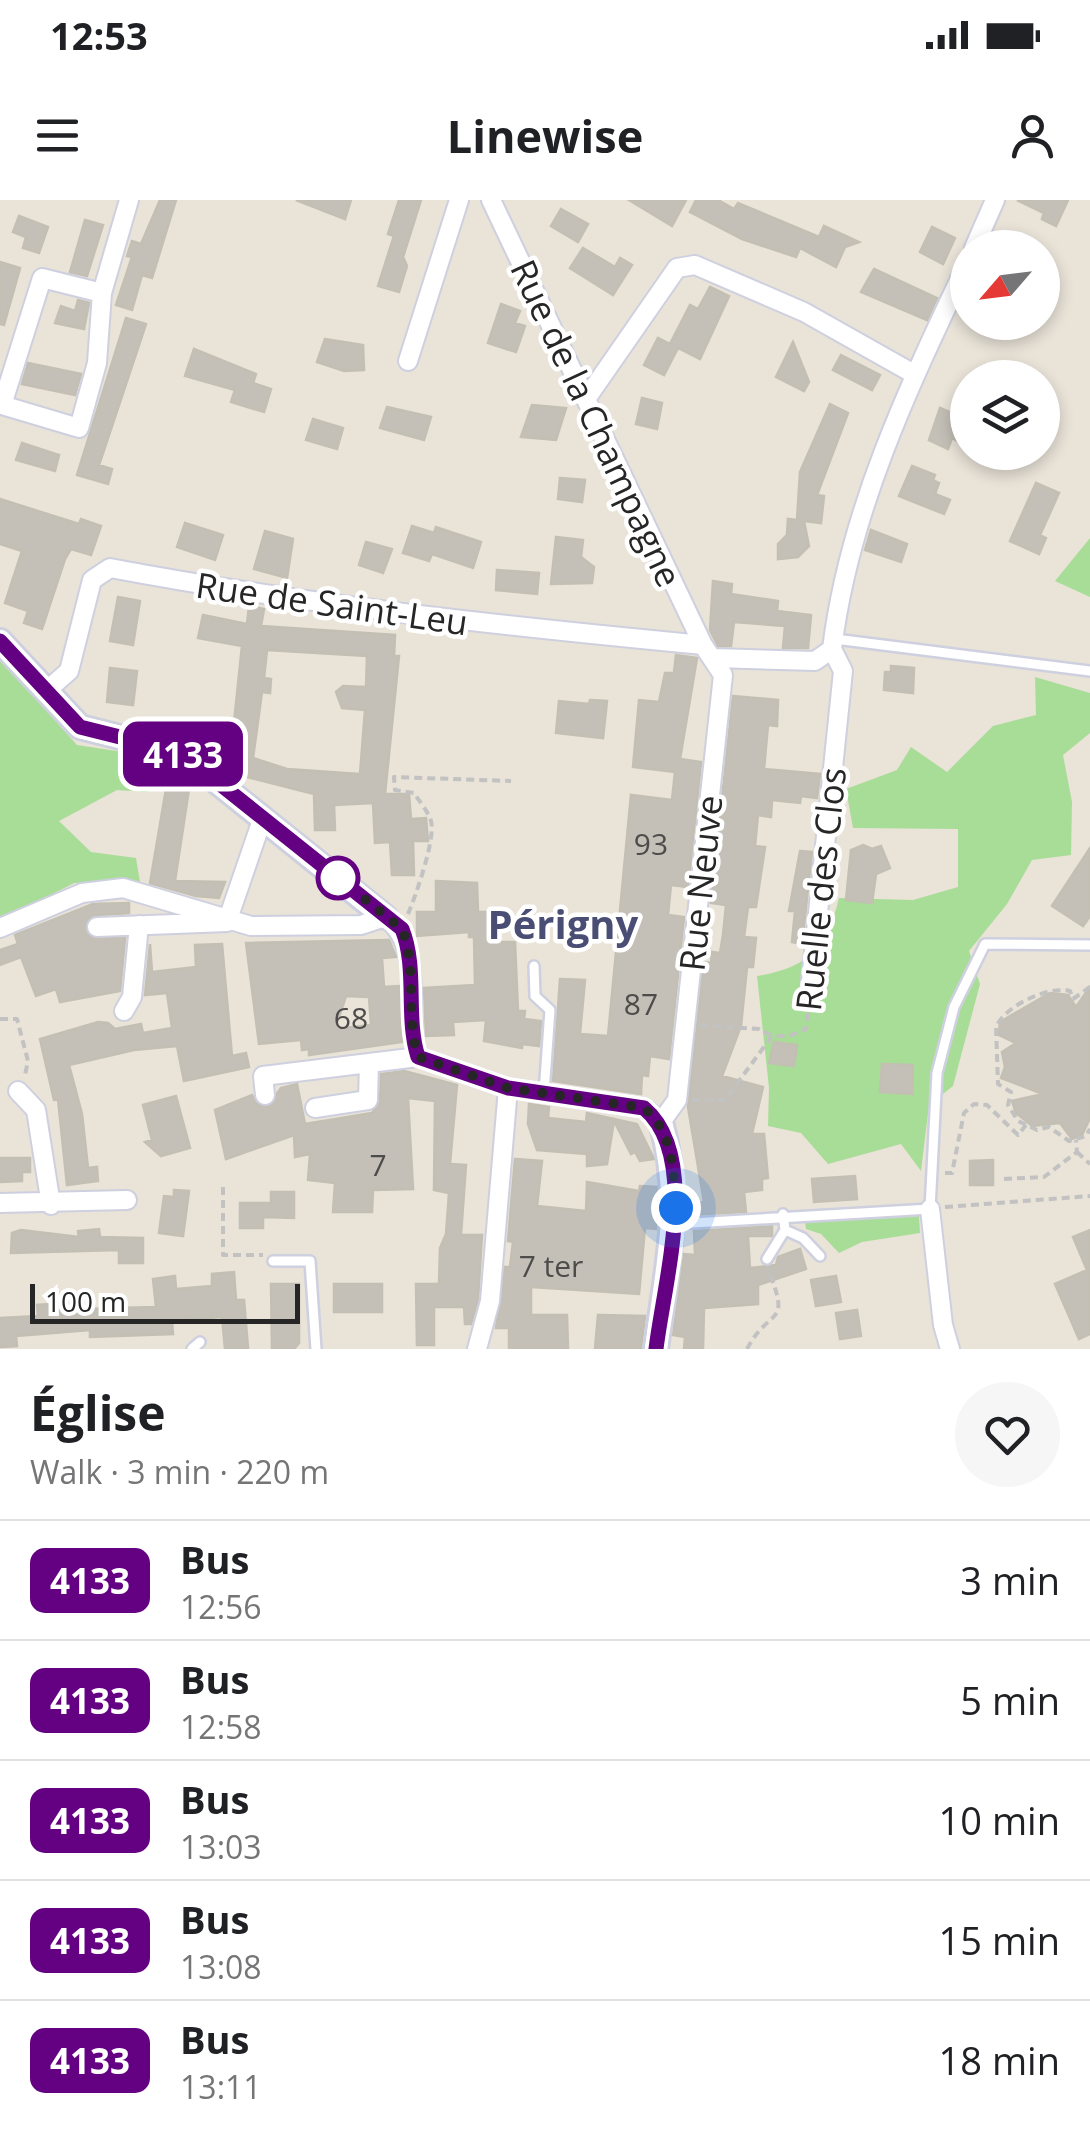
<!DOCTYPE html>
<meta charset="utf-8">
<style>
body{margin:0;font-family:"Open Sans",sans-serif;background:#f6f6f6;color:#202124;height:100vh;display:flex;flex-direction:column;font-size:38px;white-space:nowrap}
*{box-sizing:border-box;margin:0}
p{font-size:32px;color:#757577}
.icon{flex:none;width:55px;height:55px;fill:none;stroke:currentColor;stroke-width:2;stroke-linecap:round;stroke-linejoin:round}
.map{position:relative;height:1149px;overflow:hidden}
.side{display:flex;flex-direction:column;background:#fff;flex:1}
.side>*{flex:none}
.badge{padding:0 20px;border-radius:15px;font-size:35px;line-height:65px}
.needle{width:65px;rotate:242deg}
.fabs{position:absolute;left:950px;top:30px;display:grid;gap:20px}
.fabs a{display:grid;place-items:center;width:110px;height:110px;border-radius:50%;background:#fff;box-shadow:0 5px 15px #0003;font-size:50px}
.scale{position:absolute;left:30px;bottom:25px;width:270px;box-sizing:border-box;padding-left:10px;border:5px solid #262626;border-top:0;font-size:28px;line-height:35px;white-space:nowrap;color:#262626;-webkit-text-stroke:8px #fff;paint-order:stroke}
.you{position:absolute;width:50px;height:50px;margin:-25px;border:8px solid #fff;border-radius:50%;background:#1a73e8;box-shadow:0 0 0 15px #1a73e833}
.map>.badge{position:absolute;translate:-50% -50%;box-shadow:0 0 0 5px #fff}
.round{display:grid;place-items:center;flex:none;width:105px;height:105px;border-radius:52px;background:#f6f6f6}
.summary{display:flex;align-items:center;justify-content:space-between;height:170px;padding:0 30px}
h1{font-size:48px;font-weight:700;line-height:75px}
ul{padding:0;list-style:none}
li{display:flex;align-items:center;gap:30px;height:120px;padding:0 30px;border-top:2px solid #e0e0e0}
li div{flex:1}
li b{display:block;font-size:38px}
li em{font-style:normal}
li .badge{min-width:110px;font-weight:700;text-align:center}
.status{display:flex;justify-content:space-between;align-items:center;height:70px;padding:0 50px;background:#fff;direction:ltr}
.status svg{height:28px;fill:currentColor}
header{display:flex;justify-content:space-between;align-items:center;height:130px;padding:0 30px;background:#fff;font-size:45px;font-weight:700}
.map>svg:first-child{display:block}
</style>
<div class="status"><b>12:53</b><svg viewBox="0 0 49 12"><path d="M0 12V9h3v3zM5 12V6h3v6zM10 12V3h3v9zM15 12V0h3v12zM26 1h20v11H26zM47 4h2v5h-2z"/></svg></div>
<header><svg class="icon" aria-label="menu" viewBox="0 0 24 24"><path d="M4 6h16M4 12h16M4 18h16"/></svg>Linewise<svg class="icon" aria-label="person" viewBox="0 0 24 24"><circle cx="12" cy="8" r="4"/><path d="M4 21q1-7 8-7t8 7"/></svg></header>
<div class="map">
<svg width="1090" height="1149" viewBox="0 0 1090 1149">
<rect width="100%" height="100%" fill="#e9e3d8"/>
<path fill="#a8dd97" d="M 1090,338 L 1090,397 L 1055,381 Z
M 0,459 L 77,545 L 156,557 L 147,592 L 117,590 L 59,621 L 91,652 L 136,658 L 140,682 L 74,683 L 0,721 Z
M 1035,477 L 1090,493 L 1090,533 L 1063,555 L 1072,602 L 1071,655 L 1032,660 L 1007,704 L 969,751 L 980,784 L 953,886 L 929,905 L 921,971 L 901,944 L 828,964 L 801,933 L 768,926 L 769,888 L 757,776 C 808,768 827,748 839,698 L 913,700 L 958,687 L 958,629 L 853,628 L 846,589 L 897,570 L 911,547 L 947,572 L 993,526 L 1036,515 Z
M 919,1016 L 920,1033 L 862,1042 L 839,1053 L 821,1034 L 806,1029 L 805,1022 Z"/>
<path fill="#c4c0b8" stroke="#c3bfb3" stroke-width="2.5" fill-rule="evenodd" d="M 160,0 L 176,0 L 152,78 L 142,75 L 132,110 L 116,105 L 132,57 L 127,56 L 132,41 L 141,44 Z
M 296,0 L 351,0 L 345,19 Z
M 399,0 L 421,0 L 403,57 L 407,66 L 399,92 L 378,86 L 394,36 L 388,34 Z
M 629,0 L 686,0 L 672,26 Z
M 696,0 L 718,0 L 734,9 L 738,3 L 819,37 L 824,26 L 859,42 L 845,47 L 836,67 L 800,48 L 796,57 L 742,39 L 690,12 Z
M 1017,0 L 1068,0 L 1056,26 L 1042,19 L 1044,13 Z
M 561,9 L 588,24 L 578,42 L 551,26 Z
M 19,16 L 48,27 L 39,53 L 23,48 L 26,37 L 13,32 Z
M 85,20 L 103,25 L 87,76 L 70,72 Z
M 932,27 L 955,38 L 943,64 L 920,52 Z
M 583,48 L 615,67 L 620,58 L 632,65 L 613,95 L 570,68 Z
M 0,62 L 20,68 L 4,125 L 0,124 Z
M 874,69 L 937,98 L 927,120 L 861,92 Z
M 710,87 L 729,96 L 700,159 L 678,148 L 664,175 L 644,165 L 658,138 L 670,144 L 690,105 L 698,109 Z
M 78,100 L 89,103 L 84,129 L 55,123 L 61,106 L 75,111 Z
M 501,104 L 520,111 L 515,123 L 525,126 L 516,152 L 488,143 Z
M 126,118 L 146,124 L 99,265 L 112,269 L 108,284 L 77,275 Z
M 325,139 L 363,145 L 364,170 L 344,171 L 317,162 Z
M 793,142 L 809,182 L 804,191 L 776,177 Z
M 194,149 L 256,174 L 253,183 L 271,189 L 264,212 L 231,202 L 235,190 L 185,176 Z
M 841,155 L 880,175 L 872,190 L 833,170 Z
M 28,163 L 81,174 L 75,195 L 22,184 Z
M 642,198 L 662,203 L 657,229 L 636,224 Z
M 830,204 L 848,213 L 817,295 L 824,296 L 821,323 L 804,321 L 809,346 L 798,357 L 778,359 L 778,344 L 787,335 L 788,319 L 797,320 L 800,272 Z
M 532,205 L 566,208 L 556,240 L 521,237 Z
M 387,207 L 431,217 L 424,240 L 380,228 Z
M 940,208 L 968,220 L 959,242 L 952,238 L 948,249 L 929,240 Z
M 313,219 L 343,228 L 337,249 L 306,240 Z
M 22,243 L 59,255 L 55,271 L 16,260 Z
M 912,266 L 935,275 L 933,280 L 939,283 L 935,294 L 950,300 L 944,314 L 899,296 Z
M 560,278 L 585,280 L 582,302 L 558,299 Z
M 1036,283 L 1059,293 L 1040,335 L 1046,338 L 1039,354 L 1010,341 Z
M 0,299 L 79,324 L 81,319 L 101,326 L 91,355 L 71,349 L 65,359 L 42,429 L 24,423 L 28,411 L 5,403 L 22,351 L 0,344 Z
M 185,323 L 223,335 L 215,360 L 177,347 Z
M 412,326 L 434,333 L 436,327 L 481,342 L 473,368 L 432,354 L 429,361 L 403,353 Z
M 871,330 L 907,344 L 901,362 L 865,350 Z
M 265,331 L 293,339 L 287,378 L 254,369 Z
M 556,337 L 583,340 L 581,357 L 594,367 L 592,383 L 551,384 Z
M 366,342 L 392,349 L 383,373 L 359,365 Z
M 497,370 L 539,373 L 537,394 L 496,390 Z
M 713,381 L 732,384 L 731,394 L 778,401 L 777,411 L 811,415 L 808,448 L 783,448 L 785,426 L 734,422 L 731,446 L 718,446 L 710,430 Z
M 118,397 L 140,401 L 133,445 L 110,441 Z
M 249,406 L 264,409 L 261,426 L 395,435 L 394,456 L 399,456 L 385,594 L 409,594 L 411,619 L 426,618 L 428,641 L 413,641 L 414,675 L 392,675 L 390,642 L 375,643 L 373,603 L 334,605 L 335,630 L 315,630 L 314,594 L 231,573 L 217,563 L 219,549 L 231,551 L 242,446 L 198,438 L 203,415 L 247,424 ZM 267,450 L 367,456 L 366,487 L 343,486 L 336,492 L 342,508 L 365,510 L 360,574 L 287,569 L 253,558 L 262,492 L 270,493 L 271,479 L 264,478 Z
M 676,455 L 697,458 L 680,559 L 701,562 L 688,687 L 671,685 L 668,715 L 684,717 L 669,859 L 650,856 L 648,876 L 642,875 L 641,894 L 553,881 L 560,779 L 585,780 L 580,834 L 608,836 L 631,595 L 672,600 L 675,572 L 633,567 L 639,500 L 659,502 L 665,473 L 674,473 Z
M 891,466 L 914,468 L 913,493 L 884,490 L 885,472 L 891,472 Z
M 110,468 L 137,471 L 133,505 L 107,502 Z
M 733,496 L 778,500 L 777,526 L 768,525 L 764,569 L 820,574 L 817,598 L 801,596 L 800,603 L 772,600 L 771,617 L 758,615 L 755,646 L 765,647 L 756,707 L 748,707 L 744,737 L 756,738 L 753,767 L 747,767 L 741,826 L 722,876 L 763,887 L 752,934 L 764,934 L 768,978 L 762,979 L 762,990 L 744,992 L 746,1012 L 687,1015 L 687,1004 L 704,1002 L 688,907 L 704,762 L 711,763 L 712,752 L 720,753 L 723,735 L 726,705 L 711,703 Z
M 590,500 L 607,501 L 603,538 L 556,533 L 559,501 L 589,504 Z
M 167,583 L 189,589 L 175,681 L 225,682 L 219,698 L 196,696 L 150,683 Z
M 863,645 L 872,649 L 881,646 L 890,668 L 876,674 L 872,703 L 846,700 L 851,650 Z
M 1090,648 L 1090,716 L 1083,726 L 1052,706 Z
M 800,651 L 812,652 L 802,744 L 792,742 L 795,711 L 789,711 Z
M 436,681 L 477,683 L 478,712 L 494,712 L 495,742 L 515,742 L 518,811 L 525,811 L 524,819 L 541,821 L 539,846 L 522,844 L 522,848 L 484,841 L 486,820 L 453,822 L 454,835 L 426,836 L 424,788 L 475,785 L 474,737 L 469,737 L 469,732 L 417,736 L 417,712 L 436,712 Z
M 129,703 L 129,713 L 96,715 L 85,726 L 92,738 L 125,738 L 120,791 L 60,802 L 56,789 L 36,796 L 21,757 L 0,765 L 0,750 L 18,744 L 15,735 L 93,704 Z
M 389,740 L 396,757 L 382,758 L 384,787 L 399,786 L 402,842 L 309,855 L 309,849 L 302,850 L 301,840 L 259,844 L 246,743 ZM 346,796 L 369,797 L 371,825 L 335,829 Z
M 150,744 L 152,772 L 196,767 L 195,745 L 222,744 L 232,856 L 246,853 L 249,867 L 184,881 L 177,846 L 134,850 L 69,865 L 82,914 L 88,968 L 97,967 L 98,981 L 67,985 L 58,899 L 54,900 L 40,839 L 98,822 L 108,823 L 115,829 L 141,824 L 143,833 L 172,828 L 167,793 L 145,795 Z
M 1090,787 L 1090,918 L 1082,935 L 1072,939 L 1060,923 L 1032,926 L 1016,913 L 1012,901 L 1043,894 L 1001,878 L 1005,867 L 1002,852 L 1016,843 L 999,835 L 1000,822 L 1050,793 L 1068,795 L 1076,807 Z
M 774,842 L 797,845 L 794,866 L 769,863 Z
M 882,864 L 913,865 L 912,894 L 880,892 Z
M 404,871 L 457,885 L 450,964 L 466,965 L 461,1035 L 482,1035 L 478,1099 L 471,1124 L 465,1124 L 464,1107 L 434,1107 L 434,1145 L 417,1145 L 416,1084 L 439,1084 L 440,1048 L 446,1034 L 449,993 L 434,990 L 435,901 L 408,898 L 413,989 L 373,990 L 372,1012 L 333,1012 L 335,983 L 308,980 L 310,954 L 295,957 L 294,935 L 226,959 L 215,910 L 252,895 L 256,903 L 267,907 L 281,888 L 297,884 L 305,924 L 372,913 L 380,901 L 381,874 Z
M 176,896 L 190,948 L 161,956 L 145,942 L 152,940 L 143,905 Z
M 529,904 L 549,907 L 548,918 L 586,922 L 587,913 L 637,924 L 654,959 L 640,961 L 635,952 L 631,954 L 614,921 L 607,964 L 587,966 L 587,954 L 537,950 L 528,924 Z
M 0,958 L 30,958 L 30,972 L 22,972 L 22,981 L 0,982 Z
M 515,959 L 542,961 L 537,1006 L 586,1011 L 587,982 L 639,991 L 640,986 L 657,987 L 656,1029 L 645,1028 L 639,1094 L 531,1087 L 531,1115 L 567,1115 L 568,1149 L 509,1149 L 509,1128 L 496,1128 L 505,1067 L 510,1067 L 513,1042 L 508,1041 Z
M 993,960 L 993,985 L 970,985 L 970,961 Z
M 855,976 L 857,999 L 814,1002 L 812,979 Z
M 174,990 L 189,991 L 183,1036 L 159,1033 L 164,996 L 174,997 Z
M 271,992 L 294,992 L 294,1018 L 263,1017 L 263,1028 L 240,1028 L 240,1003 L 271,1003 Z
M 772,1026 L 772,1036 L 748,1036 L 750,1068 L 776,1065 L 778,1057 L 800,1049 L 806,1069 L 758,1085 L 758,1104 L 704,1108 L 703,1149 L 684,1149 L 685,1137 L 673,1135 L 684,1054 L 695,1055 L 694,1031 Z
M 99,1029 L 100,1037 L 143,1038 L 143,1063 L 119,1063 L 119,1050 L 11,1053 L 12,1033 L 21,1030 L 79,1037 L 78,1031 Z
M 1090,1030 L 1090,1134 L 1079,1139 L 1055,1084 L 1087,1070 L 1073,1037 Z
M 234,1072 L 236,1100 L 244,1100 L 248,1148 L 225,1149 L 222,1117 L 172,1121 L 173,1134 L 90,1137 L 90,1130 L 16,1136 L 17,1146 L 0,1147 L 0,1118 L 38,1116 L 37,1105 L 77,1102 L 78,1109 L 156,1107 L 153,1079 L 175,1076 L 176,1089 L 212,1086 L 212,1074 Z
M 836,1076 L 841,1102 L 816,1106 L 811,1080 Z
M 271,1084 L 299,1084 L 299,1143 L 294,1149 L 272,1149 Z
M 334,1084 L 382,1084 L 382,1112 L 334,1112 Z
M 857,1110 L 861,1136 L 840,1139 L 836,1113 Z
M 598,1115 L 645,1116 L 641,1149 L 595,1149 Z"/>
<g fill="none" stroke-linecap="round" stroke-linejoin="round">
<defs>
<path id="service" d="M 835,439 L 1090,471
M 534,766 L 535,796 L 550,810 L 544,893
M 783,1014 L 785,1030 L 803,1038 L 820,1056
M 675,1024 L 930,1009 L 937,873 L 954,807 L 985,744 L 1090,745
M 767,1059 L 785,1030
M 273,1061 L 310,1061 L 316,1149
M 192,1149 L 200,1142"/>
<path id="minor" d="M 974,48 L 995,0
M 102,93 L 42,78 L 2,205 L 79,228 L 97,163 L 102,93 L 129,0
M 408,161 L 459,0
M 586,199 L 677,68 L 695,65 L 804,112 L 914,174
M 715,458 L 815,461 L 832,449 C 849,311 909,186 968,62
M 45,492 L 69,471 L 92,380 L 110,368 C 306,405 504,426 703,445
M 97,727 L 227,722 L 263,617
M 0,728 L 82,693 L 123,688 L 251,726 L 361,725 L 385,717 C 426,747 404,813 418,857 L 508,888 L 644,908 L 661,922 L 677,900 L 723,475 L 703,445 L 491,0
M 811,781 L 843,471 L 832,449
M 124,811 L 132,797 L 139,725
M 18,891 L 36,910 L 51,1005
M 265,895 L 263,876 L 418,857
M 315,908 L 368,900 L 369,863
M 0,1003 L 127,1000
M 930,1009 L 943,1125 L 950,1149
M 477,1149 L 490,1101 L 508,888"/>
<path id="tertiary" d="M 0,441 L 80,527 L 180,552 L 385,717
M 656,1149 C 666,1067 684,1004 661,922"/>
</defs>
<use href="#service" stroke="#ced0df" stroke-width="14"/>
<use href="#minor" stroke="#ced0df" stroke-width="22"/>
<use href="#tertiary" stroke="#ced0df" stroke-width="28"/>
<path stroke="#c2c2c2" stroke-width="4" stroke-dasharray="8 5" stroke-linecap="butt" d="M 408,714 C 416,695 436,638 431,621 C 428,611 419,601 414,593 L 395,590 L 394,577 L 511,581
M 1090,787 L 1073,799 L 1070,791 C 1048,786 1006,805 996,827 L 998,884 L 1011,892 L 1008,905 L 1018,921 L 1037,930 L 1049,927 L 1069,941 L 1086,936 L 1090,929
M 0,819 L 17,819 L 28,861 L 25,875
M 700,825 L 759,829 L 772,836
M 692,900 L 725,900 L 772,836 L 789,836 L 806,829 L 809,796
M 1077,952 L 1090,964
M 945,973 L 952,973 L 964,913 L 974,904 L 987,905 L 1018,935 L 1026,925
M 1004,979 L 1044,977 L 1077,952 L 1076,940
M 223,987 L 223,1055 L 263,1055
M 945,1007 L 1090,996
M 747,1149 C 770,1105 792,1129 768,1069"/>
<use href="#service" stroke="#fff" stroke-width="9"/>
<use href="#minor" stroke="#fff" stroke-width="18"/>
<use href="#tertiary" stroke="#fff" stroke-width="22"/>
</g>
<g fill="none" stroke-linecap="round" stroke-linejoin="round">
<defs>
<path id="line" d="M 0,441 L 80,527 L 180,552 L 402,729 C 418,769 405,816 418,857 L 508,888 L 644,908 C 701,956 664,1082 656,1149"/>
</defs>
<use href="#line" stroke="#fff" stroke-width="22"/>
<use href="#line" stroke="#640082" stroke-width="15"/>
<path stroke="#262626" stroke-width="10" stroke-dasharray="0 18" d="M 338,678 L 324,666 L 402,729 C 418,769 405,816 418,857 L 508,888 L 644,908 C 674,933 673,970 676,1008"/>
</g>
<circle fill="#fff" stroke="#640082" stroke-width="5" cx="338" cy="678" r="20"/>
<g text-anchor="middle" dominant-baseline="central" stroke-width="9" stroke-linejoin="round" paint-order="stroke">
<g font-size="30" fill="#4e4c4a">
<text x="651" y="643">93</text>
<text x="641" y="803">87</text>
<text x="351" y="817">68</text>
<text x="378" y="964">7</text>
<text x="551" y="1065">7 ter</text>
</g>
<g font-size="35" fill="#262626" stroke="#fff">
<text transform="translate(597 223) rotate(65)">Rue de la Champagne</text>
<text transform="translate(332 403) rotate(8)">Rue de Saint-Leu</text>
<text transform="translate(700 683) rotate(-84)">Rue Neuve</text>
<text transform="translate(820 689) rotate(-84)">Ruelle des Clos</text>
</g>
<g font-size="40" font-weight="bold" fill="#4a4e74" stroke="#fff">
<text x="563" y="723">Périgny</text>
</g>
</g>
</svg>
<div class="fabs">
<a><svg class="needle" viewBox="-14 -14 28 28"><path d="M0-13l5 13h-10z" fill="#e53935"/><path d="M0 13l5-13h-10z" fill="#757577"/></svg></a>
<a><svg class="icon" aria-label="layers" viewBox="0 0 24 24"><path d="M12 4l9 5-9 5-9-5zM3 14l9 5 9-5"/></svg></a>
</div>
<div class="scale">100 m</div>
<div class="you" style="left:676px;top:1008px"></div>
<b class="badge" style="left:183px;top:554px;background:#640082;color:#fff">4133</b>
</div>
<section class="side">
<div class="summary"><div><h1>Église</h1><p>Walk · 3 min · 220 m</p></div><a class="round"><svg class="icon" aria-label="heart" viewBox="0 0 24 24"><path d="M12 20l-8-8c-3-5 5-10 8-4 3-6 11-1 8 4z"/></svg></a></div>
<ul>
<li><span class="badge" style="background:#640082;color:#fff">4133</span><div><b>Bus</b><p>12:56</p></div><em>3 min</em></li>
<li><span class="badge" style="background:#640082;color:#fff">4133</span><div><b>Bus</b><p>12:58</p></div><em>5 min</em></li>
<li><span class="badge" style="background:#640082;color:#fff">4133</span><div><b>Bus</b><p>13:03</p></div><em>10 min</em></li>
<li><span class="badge" style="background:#640082;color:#fff">4133</span><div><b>Bus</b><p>13:08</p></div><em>15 min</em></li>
<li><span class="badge" style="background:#640082;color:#fff">4133</span><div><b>Bus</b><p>13:11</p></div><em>18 min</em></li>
</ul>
</section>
